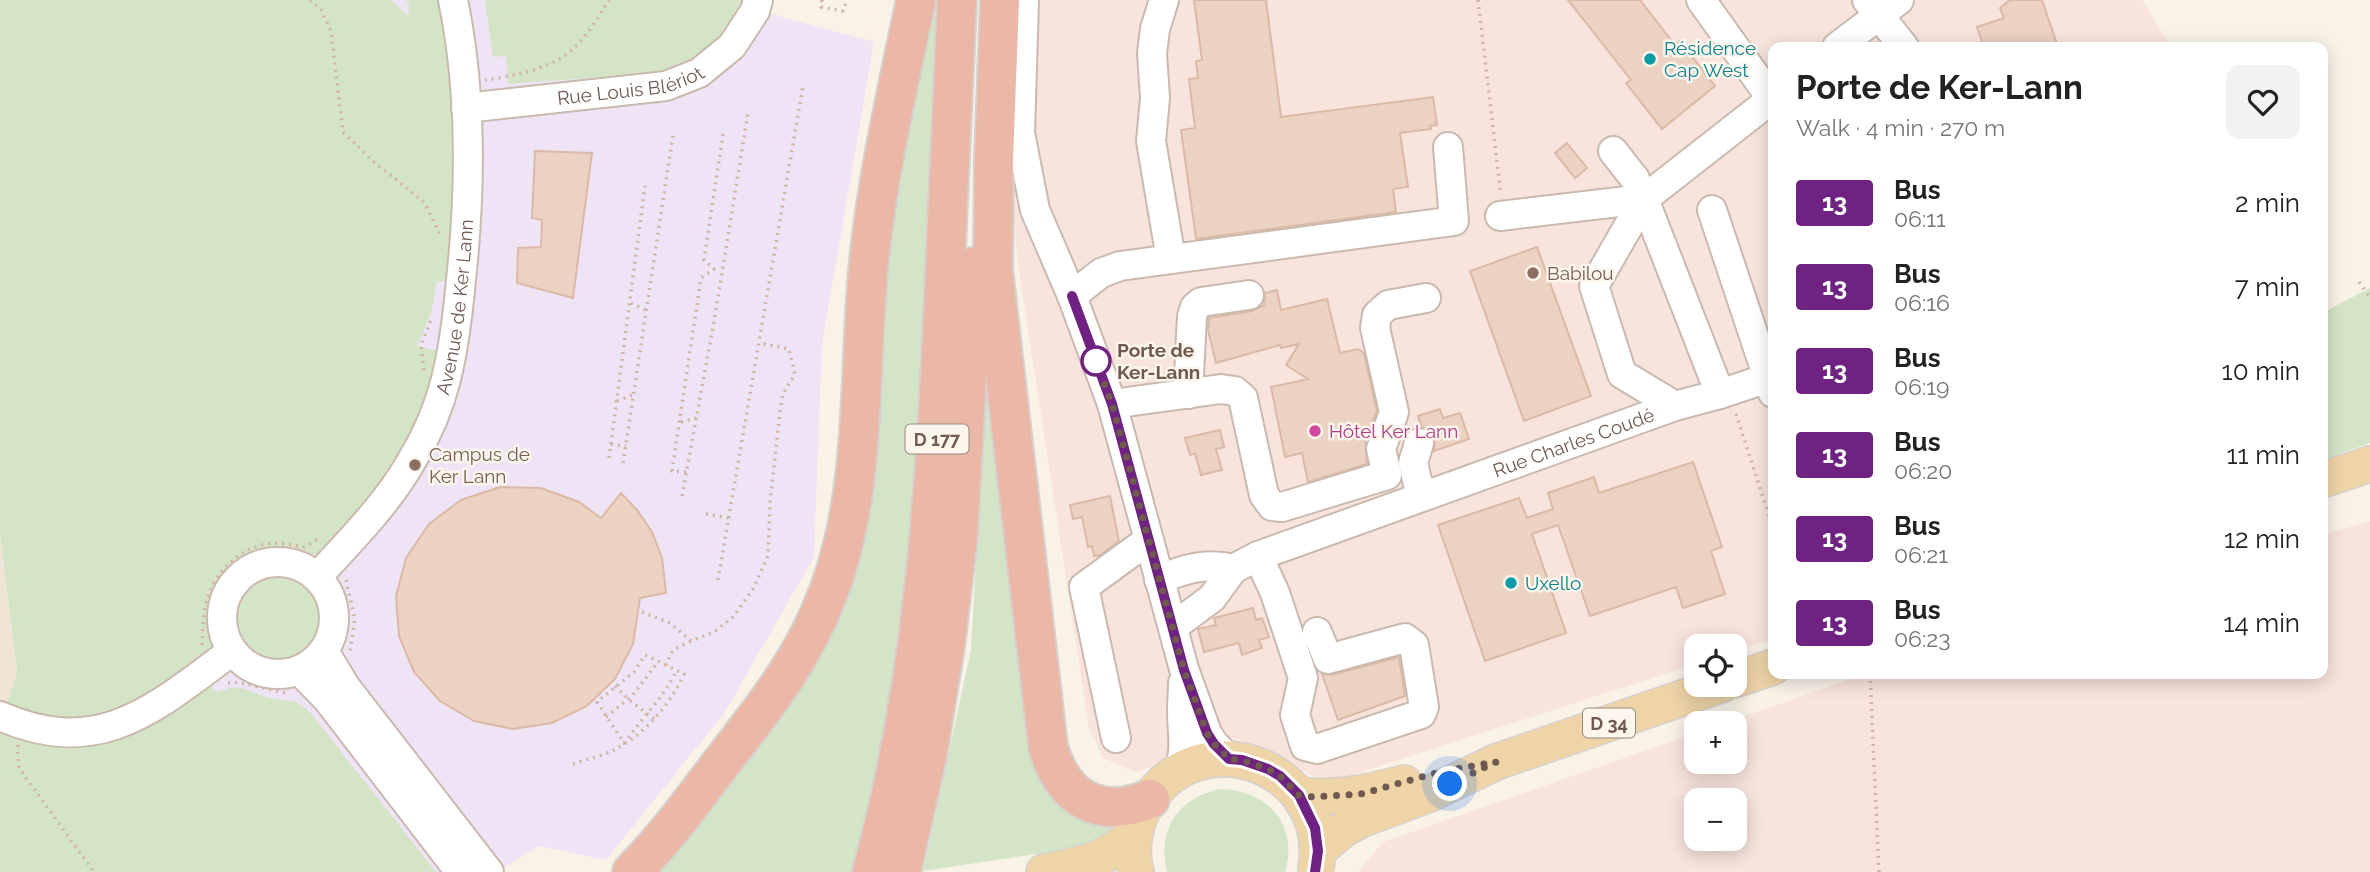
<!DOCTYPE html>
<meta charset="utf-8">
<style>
body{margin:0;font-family:Raleway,sans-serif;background:#f2f2f2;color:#222;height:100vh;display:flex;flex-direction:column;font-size:26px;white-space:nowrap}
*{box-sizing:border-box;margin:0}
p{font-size:23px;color:#767676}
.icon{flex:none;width:38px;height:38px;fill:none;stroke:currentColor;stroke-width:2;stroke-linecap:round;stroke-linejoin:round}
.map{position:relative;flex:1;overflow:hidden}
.details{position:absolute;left:1768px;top:42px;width:560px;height:637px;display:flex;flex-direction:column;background:#fff;border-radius:14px;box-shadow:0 4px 18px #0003}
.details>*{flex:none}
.badge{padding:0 14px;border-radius:5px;font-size:24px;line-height:46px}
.fabs{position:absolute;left:1684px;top:634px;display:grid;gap:14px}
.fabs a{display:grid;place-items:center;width:63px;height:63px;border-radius:14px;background:#fff;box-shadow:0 4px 18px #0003;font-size:35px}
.you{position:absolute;width:35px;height:35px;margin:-18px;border:5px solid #fff;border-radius:50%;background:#1a73e8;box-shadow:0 0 0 10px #1a73e833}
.map>.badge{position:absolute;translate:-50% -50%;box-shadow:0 0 0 4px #fff}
.round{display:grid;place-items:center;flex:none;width:74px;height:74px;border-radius:14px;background:#f2f2f2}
.head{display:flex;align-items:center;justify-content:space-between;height:119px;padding:0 28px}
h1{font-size:33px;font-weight:700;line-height:52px}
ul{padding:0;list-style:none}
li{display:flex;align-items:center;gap:21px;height:84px;padding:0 28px}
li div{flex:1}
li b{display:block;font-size:26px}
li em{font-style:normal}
li .badge{min-width:77px;font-weight:700;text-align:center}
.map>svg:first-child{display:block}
</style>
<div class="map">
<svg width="2370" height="872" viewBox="0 0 2370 872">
<rect width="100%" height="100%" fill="#f9f2e7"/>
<path fill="#f0e4d6" d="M 0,535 L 17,673 L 0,727 Z"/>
<path fill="#f8e4dc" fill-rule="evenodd" d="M 1014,0 L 2142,0 L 2171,47 L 1773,47 L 1773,639 L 1734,652 L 1734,646 L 1696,646 L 1696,664 L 1324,784 L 1281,756 L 1235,738 L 1136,772 L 1103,758 L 1089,728 L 1018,265 L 1008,159 Z
M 2370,521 L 2370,872 L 1358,872 L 1383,842 L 1696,733 L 1696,761 L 1734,761 L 1734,723 L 1725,723 L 1865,674 L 2322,674 L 2322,535 ZM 1696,800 L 1734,800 L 1734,838 L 1696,838 Z"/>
<path fill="#efe4f6" d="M 0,0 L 746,0 L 745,7 L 874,42 L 822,344 L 814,557 L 725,712 L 606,860 L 540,846 L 496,872 L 399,872 L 176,746 L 0,372 Z"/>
<path fill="#d4e5c7" d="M 0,0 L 391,0 L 408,16 L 409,5 L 406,0 L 444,0 L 457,91 L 453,280 L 437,282 L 431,313 L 417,346 L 442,352 L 435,383 L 395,472 L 323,553 C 298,558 270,549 248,563 C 231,573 218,592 214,611 C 209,633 222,667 187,665 L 217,692 L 233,687 L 245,689 L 266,697 L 296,702 L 310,712 L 436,872 L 0,872 L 0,727 L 17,672 L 0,535 Z
M 485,0 L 745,0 L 735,20 L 703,53 L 672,69 L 646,74 L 508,84 L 506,56 L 493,57 Z
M 928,0 L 941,0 L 916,494 L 882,751 L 852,872 L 658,872 L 792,701 L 830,633 L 877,308 Z
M 2370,288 L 2370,443 L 2322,460 L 2322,313 Z
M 990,312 L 1038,740 L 1134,815 L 1096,845 L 923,871 L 971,650 Z
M237 619a41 41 0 1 1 82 0a41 41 0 1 1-82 0Z
M 1220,789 C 1267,790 1299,824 1285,872 L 1167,872 C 1157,829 1177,799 1220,789 Z"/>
<path fill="#ebd2c2" stroke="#dcb9a5" stroke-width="2" d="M 1194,0 L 1266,0 L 1281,117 L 1433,97 L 1437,125 L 1430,126 L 1431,129 L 1400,133 L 1408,187 L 1393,189 L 1396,212 L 1196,239 L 1181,130 L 1195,128 L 1189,79 L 1198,78 L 1196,61 L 1202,60 Z
M 1568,0 L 1640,0 L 1675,45 L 1680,41 L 1715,86 L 1662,129 L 1626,83 L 1631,80 Z
M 2010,0 L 2042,0 L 2058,47 L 1984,47 L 1977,27 L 2004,18 L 2000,8 Z
M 1567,143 L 1587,168 L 1575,178 L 1555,153 Z
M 535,151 L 592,153 L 573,298 L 517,283 L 518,248 L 541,247 L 542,220 L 532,218 Z
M 1537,247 L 1591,396 L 1524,421 L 1470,271 Z
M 1277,290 L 1281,310 L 1327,299 L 1340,353 L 1358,349 L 1364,353 L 1377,411 L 1365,438 L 1367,464 L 1308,482 L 1302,453 L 1285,457 L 1271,387 L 1308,379 L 1286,365 L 1299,344 L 1281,348 L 1280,345 L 1216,363 L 1208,330 L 1209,318 L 1252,311 L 1264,305 L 1265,293 Z
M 1440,409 L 1443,418 L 1460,413 L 1469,439 L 1434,451 L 1435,439 L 1431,431 L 1422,427 L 1418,416 Z
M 1220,430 L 1224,447 L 1216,449 L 1222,470 L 1201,475 L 1195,453 L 1190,455 L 1185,438 Z
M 1693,462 L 1722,547 L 1711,551 L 1725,594 L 1683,608 L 1676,587 L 1590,616 L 1558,525 L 1532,534 L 1566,633 L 1485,661 L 1438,525 L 1519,498 L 1527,518 L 1553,509 L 1548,493 L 1594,477 L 1599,493 Z
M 500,487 L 541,488 L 579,502 L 601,518 L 621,493 L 637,510 L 652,532 L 662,558 L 666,593 L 640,598 L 633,644 L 615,679 L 587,706 L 552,723 L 513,729 L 474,721 L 440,701 L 414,672 L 399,636 L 396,596 L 406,558 L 429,524 L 461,500 Z
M 1110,496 L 1119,541 L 1100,555 L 1094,556 L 1092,546 L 1088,547 L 1082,517 L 1073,519 L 1070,505 Z
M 1253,608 L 1256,620 L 1262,618 L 1269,637 L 1259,640 L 1262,648 L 1242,655 L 1239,643 L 1204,652 L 1198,629 L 1216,625 L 1214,618 Z
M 1399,657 L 1405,696 L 1338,720 L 1322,674 L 1332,675 Z"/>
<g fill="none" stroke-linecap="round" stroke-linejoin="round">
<defs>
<g id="minor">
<path d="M 1024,0 L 1020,133 L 1035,210 L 1072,296 L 1112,404 L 1184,669 L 1207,733 L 1214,744 L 1229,759"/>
<path d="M 1164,0 L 1155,29 L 1152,53 L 1155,98 L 1151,141 L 1171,259"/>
<path d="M 1701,0 L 1772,99"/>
<path d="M 1867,0 L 1904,47"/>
<path d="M 1837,47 L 1899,0"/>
<path id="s1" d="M 466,108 L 666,86 L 699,73 L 732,46 L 755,11 L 758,0"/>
<path d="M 1644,199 L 1594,286 L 1622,374 L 1675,406"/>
<path d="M 1712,210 L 1773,393"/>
<path d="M 1500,216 L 1644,199 L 1773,98"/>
<path d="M 1072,296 L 1101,273 L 1120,266 L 1454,221 L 1448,147"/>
<path d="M 1188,394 L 1192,316 L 1195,307 L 1201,302 L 1249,295"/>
<path d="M 1720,394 L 1768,378"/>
<path d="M 1112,404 L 1221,389 L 1235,391 L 1243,398 L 1264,495 L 1272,506 L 1282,507 L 1387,475 L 1381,449 L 1394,412 L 1375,328 L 1377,315 L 1388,305 L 1426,298"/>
<path d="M 1419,443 L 1413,463 L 1421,497"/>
<path d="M 1258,556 L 1275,593 L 1303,678 L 1295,715 L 1305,746 L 1317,749 L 1421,714 L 1424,707 L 1414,645 L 1405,638 L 1328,659 L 1317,632"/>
<circle cx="278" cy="618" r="56"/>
<path id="s2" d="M 317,577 C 350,541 387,504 411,462 C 426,437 439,408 446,379 C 454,347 458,313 461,280 C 471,187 472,92 453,0"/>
<path d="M 1159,580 C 1183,569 1207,562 1233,569"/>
<path id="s3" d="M 1173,627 L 1212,598 L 1233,569 L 1258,556 L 1675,406 L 1720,394 L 1644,199 L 1635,179 L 1613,151"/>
<path d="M 324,651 L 345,686 L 489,872"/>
<path d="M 299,670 L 328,700 L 460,872"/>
<path d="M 0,716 C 100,760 155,708 232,651"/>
<path d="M 1116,738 L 1084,587 L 1147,541"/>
<path d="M 1178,772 C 1187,752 1182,733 1182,711 C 1182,702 1183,692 1183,683"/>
</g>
<path id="major" d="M 2322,480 L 2370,464
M 1734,680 L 1773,667
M 1299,795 C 1335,800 1370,792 1404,783
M 1318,851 L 1342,830 L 1362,819 L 1427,795 L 1496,762 L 1723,684
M 1044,872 C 1079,865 1111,860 1135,831
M 1136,872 C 1130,850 1134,824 1146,804 C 1200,716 1333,767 1316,869"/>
<path id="highway" d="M 1000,0 L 994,159 L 993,270 L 1048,747 C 1063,798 1098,820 1150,799
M 632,872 C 664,840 692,802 719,766 C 764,708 803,661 829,591 C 868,486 858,371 869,261 C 878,173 898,87 916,0
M 872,872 C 922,690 935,500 943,312 C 948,208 953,104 957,0
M 901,872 L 927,756 L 945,646 L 958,537 L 973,267"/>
</defs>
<use href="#minor" stroke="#cabaae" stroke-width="32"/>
<use href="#major" stroke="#d7d1ce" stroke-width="38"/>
<use href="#highway" stroke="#d7d1ce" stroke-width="42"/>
<path stroke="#d0b5a6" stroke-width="3.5" stroke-dasharray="2 5" stroke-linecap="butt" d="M 310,0 L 321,10 L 331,31 L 343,132 L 374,162 L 424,202 L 441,236
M 822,0 L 821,7 L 843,11 L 847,0
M 1478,0 L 1501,195
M 485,80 C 513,76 551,69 573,49 C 588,35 598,17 609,0
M 2359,282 L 2370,297
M 631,303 L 648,311
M 424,370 L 421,345 L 432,317
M 617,401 L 635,394
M 1736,414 L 1773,528
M 681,422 L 696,418
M 611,444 L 626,446
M 609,458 L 645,186
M 623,463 L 673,135
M 686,472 L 672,471 L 701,278 L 714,269 L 704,260 L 723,134
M 682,496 L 715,316 L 748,113
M 706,514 L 729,518
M 346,580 L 355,619 L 350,651
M 718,580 L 803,86
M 642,612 L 670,623 L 691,641 L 714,632 L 733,617 L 753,589 L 768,556 L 770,503 L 780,412 L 783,394 L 795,374 L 789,349 L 759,343
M 202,645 C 203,633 203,620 205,607 C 211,577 235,550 266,544 C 279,541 291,545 304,547 L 320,538
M 666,665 L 645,655 L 634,672 L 597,702 L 624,743 L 662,695 L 677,671
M 1870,674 L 1879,872
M 228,683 C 243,680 272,692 289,693
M 615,686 L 628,699 L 654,719
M 606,717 L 632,696 L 658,662
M 18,745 L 17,750 L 19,768 L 94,872
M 573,764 C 586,759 602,756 614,750 C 645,734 670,705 684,674 L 666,665 L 673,650 L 691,641"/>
<use href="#minor" stroke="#fff" stroke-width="28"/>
<use href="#major" stroke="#efd4a8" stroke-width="35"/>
<use href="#highway" stroke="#ebb7a6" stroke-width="38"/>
</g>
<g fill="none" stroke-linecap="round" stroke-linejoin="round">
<defs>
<path id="line" d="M 1072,296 L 1112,404 L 1184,670 L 1207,733 L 1214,744 L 1229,759 L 1242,760 L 1268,769 L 1280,776 L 1299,795 L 1315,828 L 1318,851 L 1315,872"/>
</defs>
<use href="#line" stroke="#fff" stroke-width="16"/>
<use href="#line" stroke="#6f2282" stroke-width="10"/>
<path stroke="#705a4f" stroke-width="7" stroke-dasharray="0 12.6" d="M 1096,361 L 1112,404 L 1184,670 L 1207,733 L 1214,744 L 1229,759 L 1242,760 L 1268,769 L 1280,776 L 1299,795 L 1309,797 L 1361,794 L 1443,771 L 1496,762 L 1450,784"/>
</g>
<g fill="#0f9aa8" stroke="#fdf6ed" stroke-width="2.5">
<circle cx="1650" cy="59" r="7"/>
<circle cx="1511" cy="583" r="7"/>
</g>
<g fill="#8d6e63" stroke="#fdf6ed" stroke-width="2.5">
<circle cx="1533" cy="273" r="7"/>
<circle cx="415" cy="465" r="7"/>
</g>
<circle fill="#fff" stroke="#6f2282" stroke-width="3.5" cx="1096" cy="361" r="14"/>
<circle fill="#d1479c" stroke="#fdf6ed" stroke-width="2.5" cx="1315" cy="431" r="7"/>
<g text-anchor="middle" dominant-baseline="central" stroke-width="5" stroke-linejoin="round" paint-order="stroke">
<g fill="#fdf6ed" stroke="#9a897e" stroke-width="2">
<rect x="905.5" y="424.5" width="63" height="29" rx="5"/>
<rect x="1583" y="708.5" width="52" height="29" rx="5"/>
</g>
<g font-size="18" font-weight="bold" fill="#705a4f">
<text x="937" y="439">D 177</text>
<text x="1609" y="723">D 34</text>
</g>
<g font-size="19" fill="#0d838f" stroke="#fdf6ed" text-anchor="start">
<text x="1664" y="48">Résidence<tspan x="1664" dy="22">Cap West</tspan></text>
<text x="1525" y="583">Uxello</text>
</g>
<g font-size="19" fill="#705a4f" stroke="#fdf6ed">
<text stroke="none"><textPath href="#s1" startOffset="166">Rue Louis Blériot</textPath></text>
<text stroke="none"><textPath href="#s2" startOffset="312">Avenue de Ker Lann</textPath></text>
<text stroke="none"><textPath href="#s3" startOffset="448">Rue Charles Coudé</textPath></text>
</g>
<g font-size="19" fill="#785e54" stroke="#fdf6ed" text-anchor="start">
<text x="1547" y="273">Babilou</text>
<text x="429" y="454">Campus de<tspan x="429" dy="22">Ker Lann</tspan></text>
</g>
<g font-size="19" font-weight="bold" fill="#705a4f" stroke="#fdf6ed" text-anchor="start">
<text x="1117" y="350">Porte de<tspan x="1117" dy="22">Ker-Lann</tspan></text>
</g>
<g font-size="19" fill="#b23c85" stroke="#fdf6ed" text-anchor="start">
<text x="1329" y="431">Hôtel Ker Lann</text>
</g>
</g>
</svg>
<div class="fabs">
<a><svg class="icon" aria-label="locate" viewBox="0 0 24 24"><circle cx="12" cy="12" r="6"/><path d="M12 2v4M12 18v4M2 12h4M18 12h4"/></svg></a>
<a>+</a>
<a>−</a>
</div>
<div class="you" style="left:1450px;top:784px"></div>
<section class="details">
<div class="head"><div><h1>Porte de Ker-Lann</h1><p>Walk · 4 min · 270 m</p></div><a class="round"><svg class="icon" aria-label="heart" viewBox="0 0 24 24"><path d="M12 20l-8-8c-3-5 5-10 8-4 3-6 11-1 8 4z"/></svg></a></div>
<ul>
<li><span class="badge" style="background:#6f2282;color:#fff">13</span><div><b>Bus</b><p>06:11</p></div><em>2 min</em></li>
<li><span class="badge" style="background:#6f2282;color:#fff">13</span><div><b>Bus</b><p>06:16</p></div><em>7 min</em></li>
<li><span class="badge" style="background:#6f2282;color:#fff">13</span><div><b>Bus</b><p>06:19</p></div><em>10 min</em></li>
<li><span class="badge" style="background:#6f2282;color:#fff">13</span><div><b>Bus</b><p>06:20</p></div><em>11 min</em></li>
<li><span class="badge" style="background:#6f2282;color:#fff">13</span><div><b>Bus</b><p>06:21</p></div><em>12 min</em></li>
<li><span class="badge" style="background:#6f2282;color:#fff">13</span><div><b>Bus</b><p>06:23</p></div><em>14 min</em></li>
</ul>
</section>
</div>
